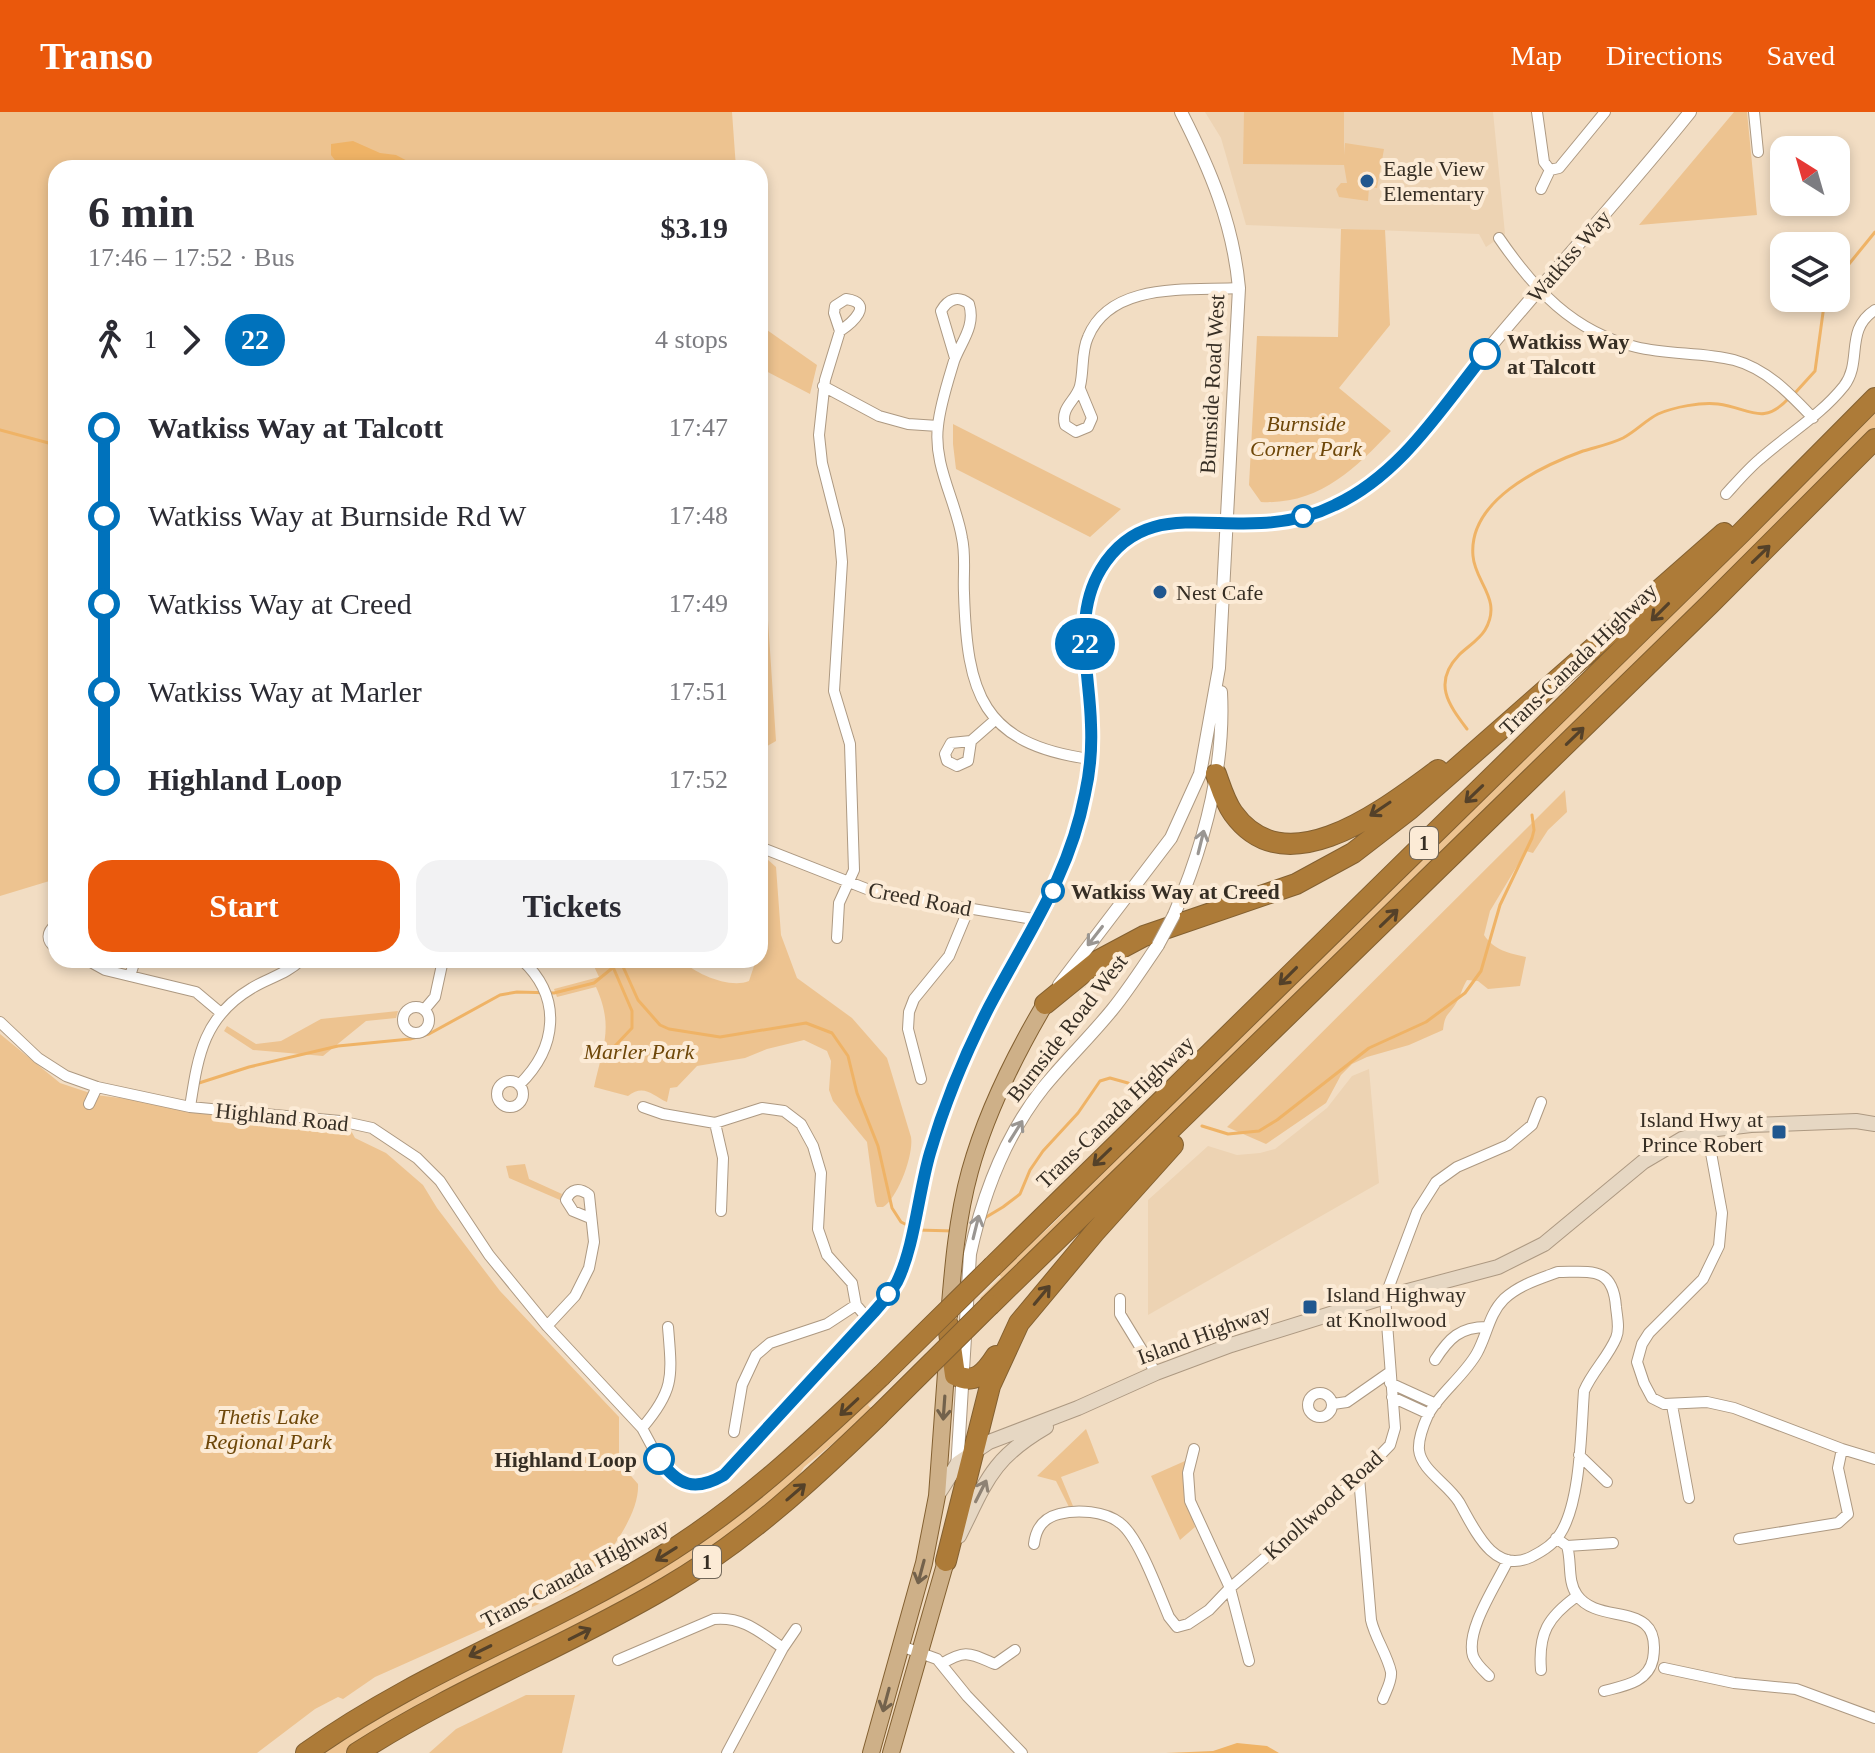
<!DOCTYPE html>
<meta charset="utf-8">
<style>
body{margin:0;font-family:Georgia,serif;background:#f2f2f3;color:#2b2b33;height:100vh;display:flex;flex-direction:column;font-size:30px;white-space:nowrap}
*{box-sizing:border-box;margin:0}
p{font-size:26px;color:#7c7c81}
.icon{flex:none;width:44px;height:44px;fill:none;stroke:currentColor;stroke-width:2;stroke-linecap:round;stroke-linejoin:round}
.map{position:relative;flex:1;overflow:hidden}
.panel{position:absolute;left:48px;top:48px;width:720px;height:808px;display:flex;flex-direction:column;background:#fff;border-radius:24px;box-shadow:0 4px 12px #0003}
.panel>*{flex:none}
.badge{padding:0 16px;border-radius:26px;font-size:28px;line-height:52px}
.needle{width:52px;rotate:323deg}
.controls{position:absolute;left:1770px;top:24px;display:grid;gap:16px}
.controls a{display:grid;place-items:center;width:80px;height:80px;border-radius:16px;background:#fff;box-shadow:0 4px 12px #0003;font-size:40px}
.map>.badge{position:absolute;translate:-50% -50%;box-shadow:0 0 0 4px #fff}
.legs{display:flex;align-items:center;gap:12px;height:88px;padding:0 40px;font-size:26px}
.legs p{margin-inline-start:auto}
.head{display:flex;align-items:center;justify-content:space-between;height:136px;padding:0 40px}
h1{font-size:44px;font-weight:800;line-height:60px}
.action{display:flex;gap:16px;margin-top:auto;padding:16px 40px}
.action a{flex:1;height:92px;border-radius:24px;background:#ea580c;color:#fff;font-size:32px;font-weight:800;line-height:92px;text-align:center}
.action a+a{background:#f2f2f3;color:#2b2b33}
ul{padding:0 40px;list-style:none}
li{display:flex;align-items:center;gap:28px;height:88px;font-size:30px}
li i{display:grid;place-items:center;width:12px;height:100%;margin:0 10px;background:currentColor}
li i::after{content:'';width:20px;height:20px;margin:-10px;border:6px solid;border-radius:50%;background:#fff}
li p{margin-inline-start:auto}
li:first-child i{background:linear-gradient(#0000 50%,currentColor 0)}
li:last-child i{background:linear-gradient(currentColor 50%,#0000 0)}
header{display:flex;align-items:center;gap:48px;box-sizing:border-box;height:112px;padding:0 40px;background:#ea580c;color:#fff}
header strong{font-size:38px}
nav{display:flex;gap:44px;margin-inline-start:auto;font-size:28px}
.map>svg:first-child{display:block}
</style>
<header>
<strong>Transo</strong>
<nav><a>Map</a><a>Directions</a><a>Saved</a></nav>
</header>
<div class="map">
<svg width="1875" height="1641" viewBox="0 0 1875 1641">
<rect width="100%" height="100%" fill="#f2ddc3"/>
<path fill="#edd3b3" d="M 1205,0 L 1493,0 L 1505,122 L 1486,135 L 1479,122 L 1246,113 L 1221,26 Z
M 1369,957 L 1379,1071 L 1148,1203 L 1148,1088 L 1208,1034 L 1237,1043 L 1260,1041 L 1275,1037 L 1327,996 L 1352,964 Z"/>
<path fill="#edc390" d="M 0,0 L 732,0 L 736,56 L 56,56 L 56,767 L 0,784 Z
M 1244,0 L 1344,0 L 1344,43 L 1345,31 L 1384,37 L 1377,76 L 1369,75 L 1368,89 L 1339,85 L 1336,77 L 1341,71 L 1347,71 L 1344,53 L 1243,52 Z
M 1734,0 L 1747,0 L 1757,103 L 1639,113 Z
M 1341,117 L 1385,118 L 1390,213 L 1339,276 L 1391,319 C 1354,358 1318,393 1261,390 L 1249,373 L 1257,224 L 1338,225 Z
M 760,213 L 817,253 L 810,282 L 760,256 Z
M 1875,299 L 1875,316 L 984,1190 L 980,1186 L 1001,1165 L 997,1160 C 1022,1135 1058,1115 1076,1083 Z
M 953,312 L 1115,394 L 1121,397 L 1090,425 L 956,357 L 953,332 Z
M 760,388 L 776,629 L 760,638 Z
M 1565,678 L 1567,700 L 1548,718 L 1533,741 L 1526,739 L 1490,799 L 1484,823 C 1494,838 1508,841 1526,845 L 1520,874 L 1488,877 L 1478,869 L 1467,868 C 1462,876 1460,886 1455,893 C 1447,905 1445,902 1443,918 L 1409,933 L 1367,945 L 1352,952 L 1341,963 L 1326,991 L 1266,1032 L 1227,1015 Z
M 760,744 L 767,747 L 776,755 L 781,823 L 797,866 L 852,906 L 887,946 L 911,1025 C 914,1042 898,1086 883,1095 L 877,1095 L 875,1090 L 867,1030 L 833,989 L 829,978 L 831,949 L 827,939 L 804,928 L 767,937 L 745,946 L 697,954 L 677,975 L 670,976 L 667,990 C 653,984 644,971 628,984 L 594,975 C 603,934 614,915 596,875 L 557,885 L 554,877 L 599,865 L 591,848 L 682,848 C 695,862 730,877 749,869 L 756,848 L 760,848 Z
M 398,899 L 396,906 L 366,909 L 323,944 L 253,938 L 224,919 L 227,914 L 256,932 L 281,929 L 321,907 Z
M 0,922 L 60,971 L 96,983 L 349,1015 L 355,1026 L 386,1041 L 423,1073 L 437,1096 L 500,1179 L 619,1305 L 619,1350 L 638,1372 C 640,1405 602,1452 579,1474 L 375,1565 L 343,1587 L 338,1585 L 315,1597 L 257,1641 L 0,1641 Z
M 525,1052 L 529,1067 L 562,1082 L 560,1088 L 509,1066 L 506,1054 Z
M 886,1269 L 889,1272 L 868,1293 L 873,1299 L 804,1355 L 793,1373 L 776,1388 L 664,1469 L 377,1620 L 345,1641 L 322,1641 L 427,1577 L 602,1489 Z
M 1086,1317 L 1099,1351 L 1061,1365 L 1073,1394 L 1069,1395 L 1056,1369 L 1037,1364 Z
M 1185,1349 L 1185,1385 L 1195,1415 L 1180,1428 L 1151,1364 Z
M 526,1583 L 575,1583 L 562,1641 L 429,1641 L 456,1617 Z"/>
<path fill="#efb366" d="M 353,29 L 380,41 L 396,43 L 421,56 L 341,56 L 331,43 L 331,32 Z
M 1237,1631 L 1267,1634 L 1279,1641 L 1166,1641 L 1213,1639 Z"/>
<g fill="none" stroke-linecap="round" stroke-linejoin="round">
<path stroke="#efb366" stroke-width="3" d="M 1836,168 L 1875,120
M 1795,281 L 1815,259 L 1825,186
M 0,318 L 56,333
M 1467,617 C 1449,593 1432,571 1459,543 C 1467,535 1479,528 1485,518 C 1503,487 1475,471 1473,444 C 1468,389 1539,355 1583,339 C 1596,335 1611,332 1623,326 C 1636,319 1646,308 1658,302 C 1674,295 1701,290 1718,292 C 1750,296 1762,315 1789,286
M 620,848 L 638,888 L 660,913 L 669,917 L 720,925 L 806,911 L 832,921 L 848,944 L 857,981 L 878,1034 L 892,1096 L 901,1110 L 911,1115
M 613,855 L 632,899 L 632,916 L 614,935
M 199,971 L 249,955 L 338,934 L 410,927 L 429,922 L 500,883 L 517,880 L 554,881 L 594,871 L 621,849
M 1202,1014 L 1228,1022 L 1259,1019 L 1277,1008 L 1369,936 L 1426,910 L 1465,881 L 1481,859 L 1500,793 L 1532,726 L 1534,718 L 1532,703
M 983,1107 L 1003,1095 L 1020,1082 L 1030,1058 L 1043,1039 L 1078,1001 L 1100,969 L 1110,966 L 1128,971 L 1143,983
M 917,1118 L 954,1119"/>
<defs>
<path id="minor" d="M 1537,0 L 1544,50 L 1550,58
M 1754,0 L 1758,40
M 1541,77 L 1550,58 L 1559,56 L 1605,0
M 1499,126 C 1534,177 1573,220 1636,235 C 1668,243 1702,240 1734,248 C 1767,257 1790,282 1813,306
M 955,246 L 941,199 C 948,187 958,183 969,192 C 976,214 961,230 954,249 C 948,269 940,293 938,314 C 933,353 956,389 962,426 C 966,444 963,463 964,481 C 967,581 981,632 1090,647
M 823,274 L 879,304 L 908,312 L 938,314
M 1080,277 L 1092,306 L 1088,315 L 1076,320 L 1065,313 C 1060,295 1076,289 1080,274 C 1084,258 1081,240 1088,225 C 1111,169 1189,179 1239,176
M 1726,382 C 1737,370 1748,357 1760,347 C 1788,322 1820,304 1844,274 C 1863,249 1844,218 1875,198
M 971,629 L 968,649 L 957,654 L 947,649 L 945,642 L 951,631 L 971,629 L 995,608
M 56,813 C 46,820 46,829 56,836
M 837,826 L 839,791 L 854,758 L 850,632 L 834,579 L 842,450 L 839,418 L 822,351 L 819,323 L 825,268 L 840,219 L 834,201 L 835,194 L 846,187 C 875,191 852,211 840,219
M 87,848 L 105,858 L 196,880 L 221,901
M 130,864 L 135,848
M403 908a13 13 0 1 1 26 0a13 13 0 1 1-26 0Z
M 424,898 L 435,885 L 443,848
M 0,910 L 38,946 L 66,964 L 97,975 L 190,995 L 340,1009 L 372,1016 L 417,1046 L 440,1069 L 489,1143 L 547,1214 L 642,1316 L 656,1342 L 672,1362 L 681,1369 L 695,1374 L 713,1370 L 724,1363 L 868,1207 L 895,1173 L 907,1146 L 929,1043 L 961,952 L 990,893 L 1039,808 L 877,781 L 760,735
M 921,967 L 908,917 L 909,900 L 914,887 L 949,844 L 969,796
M497 982a13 13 0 1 1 26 0a13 13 0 1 1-26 0Z
M 519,973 C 557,936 563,886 522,848
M 89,992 L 97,975
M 190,995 C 198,944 203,905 252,876 C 268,866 287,862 301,848
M 643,995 L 663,1002 L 715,1011 L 762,996 L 784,999 L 801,1012 L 813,1034 L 821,1061 L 818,1117 L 827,1143 L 852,1171 L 856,1193 L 868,1207
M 715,1011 L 723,1046 L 721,1099
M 1707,1019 L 1722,1101 L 1719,1134 L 1703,1167 L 1649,1221 L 1642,1232 L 1637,1250 L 1644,1271 L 1652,1286 L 1664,1292 L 1707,1290 L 1734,1296 L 1842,1337 L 1875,1347
M 1558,1160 C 1591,1160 1613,1154 1616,1195 C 1617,1205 1620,1217 1616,1226 C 1608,1245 1592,1260 1584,1279 C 1581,1318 1581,1390 1560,1422 C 1554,1432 1541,1440 1531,1445 C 1493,1463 1474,1416 1459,1390 C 1448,1372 1421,1358 1419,1338 C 1418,1328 1424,1312 1428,1303 C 1438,1283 1465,1263 1477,1241 C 1487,1223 1489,1202 1504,1187 C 1519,1173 1539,1167 1558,1160 Z
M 1120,1187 L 1120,1202 L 1156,1261
M 547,1214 L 575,1184 L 589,1156 L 594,1130 L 589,1083 C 579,1075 571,1077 566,1088 L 573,1099 L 590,1106
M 1435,1248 C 1449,1226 1460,1215 1487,1215
M 1390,1271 L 1436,1292
M1308 1293a12 12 0 1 1 24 0a12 12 0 1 1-24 0Z
M 1392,1285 L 1429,1302
M 1333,1292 L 1347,1290 L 1390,1260
M 1672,1293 L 1689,1386
M 642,1316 C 675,1278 672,1264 668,1215
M 734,1320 L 742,1273 L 756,1243 L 770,1231 L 827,1212 L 856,1193
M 1194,1337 L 1188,1361 L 1190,1389 L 1230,1476 L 1249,1549
M 1579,1343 L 1607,1370
M 1359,1365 L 1371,1508 C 1375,1526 1387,1542 1391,1560 C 1392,1569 1386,1579 1383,1587
M 1556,1426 L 1567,1434 C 1572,1450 1567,1469 1577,1483 C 1599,1515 1663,1486 1653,1547 C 1648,1571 1623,1574 1604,1579
M 1739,1427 L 1838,1411 L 1848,1402 L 1838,1356 L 1842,1337
M 1034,1432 C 1036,1416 1043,1406 1059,1402 C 1077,1397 1105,1399 1120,1411 C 1139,1425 1159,1482 1169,1505 L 1177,1515 L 1188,1512 L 1209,1498 L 1230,1476 L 1359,1365 L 1390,1333 L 1395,1316 L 1385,1185 L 1417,1100 L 1436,1070 L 1457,1055 L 1508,1033 L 1532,1013 L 1541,990
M 1567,1434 L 1613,1431
M 901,1534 L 937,1547 L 967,1584 L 1022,1641
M 618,1548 L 714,1507 C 742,1504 760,1520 783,1536
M 941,1552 C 966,1537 969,1541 995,1552 L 1015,1538
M 1664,1556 L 1734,1571 L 1796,1577 L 1875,1606
M 1541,1558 C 1538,1521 1548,1505 1577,1484
M 1489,1564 C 1483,1558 1476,1552 1473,1544 C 1465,1518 1497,1472 1508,1448
M 727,1641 L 783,1536 L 796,1517"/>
<path id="tertiary" d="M 1174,803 C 1204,733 1225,656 1221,580
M 1039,808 C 1066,758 1085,704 1090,648 C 1096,583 1062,503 1107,447 C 1148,397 1203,413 1259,411 C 1284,410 1312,404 1335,393 C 1404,361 1443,291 1490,235 C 1556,156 1626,80 1690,0
M 1059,873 L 1171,726 L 1200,662 L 1219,556 L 1239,176 C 1233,111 1210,57 1181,0
M 957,1358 L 970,1142 C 983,1082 1005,1024 1043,976 C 1065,949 1090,925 1112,898 C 1129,877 1143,855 1158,833"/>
<path id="secondary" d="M 937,1384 L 958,1351 L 989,1330 L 1078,1296 L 1156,1261 L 1231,1233 L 1385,1185 L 1498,1155 L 1544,1132 L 1643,1050 L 1682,1027 L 1717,1017 L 1751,1013 L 1856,1009 L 1875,1012
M 959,1424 C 986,1370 991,1347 1046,1315"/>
<path id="primary" d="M 949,1204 C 953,1155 957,1106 970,1059 C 986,1001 1015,943 1045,892
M 871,1641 L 924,1451 L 937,1384 L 947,1247
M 891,1641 L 946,1449"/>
<path id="motorway" d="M 1216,662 C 1221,676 1225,690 1233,701 C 1287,776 1387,695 1438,658
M 1045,892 L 1099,848 L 1144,824 L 1296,772 L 1353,741 L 1410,697 L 1724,421
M 993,1154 L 1741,421 L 1875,286
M 990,1193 L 1710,492 L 1875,327
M 948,1213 L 955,1263 C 975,1273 985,1261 996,1244
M 946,1449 L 990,1274 L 1019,1211 L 1094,1121 L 1173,1033
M 306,1641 C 418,1561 541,1518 656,1448 C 739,1398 811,1330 881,1264
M 357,1641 C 456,1577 566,1535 667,1475 C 746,1429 813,1367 878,1304"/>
</defs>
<use href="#minor" stroke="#ad9982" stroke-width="12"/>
<use href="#tertiary" stroke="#ad9982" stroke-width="14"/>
<use href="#secondary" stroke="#ad9982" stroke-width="16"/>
<use href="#primary" stroke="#836031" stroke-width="18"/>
<use href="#motorway" stroke="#836031" stroke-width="22"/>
<use href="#minor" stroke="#fff" stroke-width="10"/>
<use href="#tertiary" stroke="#fff" stroke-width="12"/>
<use href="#secondary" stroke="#e6d7c3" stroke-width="14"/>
<use href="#primary" stroke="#ceb088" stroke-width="16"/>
<use href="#motorway" stroke="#ad7b38" stroke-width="20"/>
<defs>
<path id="tertiary-bridge" d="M 1158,833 L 1174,803"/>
<path id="motorway-bridge" d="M 881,1264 L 993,1154
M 878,1304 L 990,1193"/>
</defs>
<use href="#tertiary-bridge" stroke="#ad9982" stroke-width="14" stroke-linecap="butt"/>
<use href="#motorway-bridge" stroke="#836031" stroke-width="22" stroke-linecap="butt"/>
<use href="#tertiary-bridge" stroke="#fff" stroke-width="12"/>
<use href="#motorway-bridge" stroke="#ad7b38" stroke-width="20"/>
</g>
<defs><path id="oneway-shaft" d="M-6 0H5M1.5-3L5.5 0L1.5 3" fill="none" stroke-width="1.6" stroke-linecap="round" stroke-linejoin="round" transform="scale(2)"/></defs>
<g stroke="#544129">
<use href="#oneway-shaft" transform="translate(1761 442) rotate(-44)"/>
<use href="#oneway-shaft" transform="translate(1660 500) rotate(135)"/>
<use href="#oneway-shaft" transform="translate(1575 624) rotate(-44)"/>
<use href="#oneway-shaft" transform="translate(1474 682) rotate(136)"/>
<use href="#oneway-shaft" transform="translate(1380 697) rotate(146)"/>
<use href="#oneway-shaft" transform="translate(1389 806) rotate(-44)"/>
<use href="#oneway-shaft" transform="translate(1288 864) rotate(135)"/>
<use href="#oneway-shaft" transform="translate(1102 1045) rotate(136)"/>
<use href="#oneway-shaft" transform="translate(1042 1183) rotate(-50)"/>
<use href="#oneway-shaft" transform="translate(849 1295) rotate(137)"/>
<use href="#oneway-shaft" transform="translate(796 1380) rotate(-41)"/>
<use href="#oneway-shaft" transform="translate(666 1442) rotate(148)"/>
<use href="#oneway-shaft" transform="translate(580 1522) rotate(-27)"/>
<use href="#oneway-shaft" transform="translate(480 1539) rotate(154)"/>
</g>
<g stroke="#9a9692">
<use href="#oneway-shaft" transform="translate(1201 730) rotate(-76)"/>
<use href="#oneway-shaft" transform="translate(1095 824) rotate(128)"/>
<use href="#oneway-shaft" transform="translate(1016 1019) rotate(-58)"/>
<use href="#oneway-shaft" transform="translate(976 1115) rotate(-76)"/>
</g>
<g stroke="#73624c">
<use href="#oneway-shaft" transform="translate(944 1296) rotate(94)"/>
<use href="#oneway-shaft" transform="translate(921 1460) rotate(105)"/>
<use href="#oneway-shaft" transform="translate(886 1588) rotate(105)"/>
</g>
<use stroke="#8e8274" href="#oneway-shaft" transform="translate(981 1379) rotate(-63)"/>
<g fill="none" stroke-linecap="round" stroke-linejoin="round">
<defs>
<path id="line-1" d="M 659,1347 C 678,1374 695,1380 724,1363 L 874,1200 C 882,1191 891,1181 897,1170 C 915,1133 918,1082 930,1041 C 945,990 965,942 989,895 C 1027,822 1069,765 1085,682 C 1090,660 1092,636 1091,613 C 1090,561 1072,505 1101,457 C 1140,393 1200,415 1261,411 C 1286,410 1313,404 1335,393 C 1400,363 1441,297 1485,242"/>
</defs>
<use href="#line-1" stroke="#fff" stroke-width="18"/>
<use href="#line-1" stroke="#0072bc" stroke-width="12"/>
</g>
<g fill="#20578f" stroke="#fcebd6" stroke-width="3">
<circle cx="1367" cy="69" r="8"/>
<circle cx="1160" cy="480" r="8"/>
<rect x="1771" y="1012" width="16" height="16" rx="4"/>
<rect x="1302" y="1187" width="16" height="16" rx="4"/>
</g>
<g fill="#fff" stroke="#0072bc" stroke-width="4">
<circle cx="1485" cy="242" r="14"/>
<circle cx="1303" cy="404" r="10"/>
<circle cx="1053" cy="779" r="10"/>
<circle cx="888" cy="1182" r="10"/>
<circle cx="659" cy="1347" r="14"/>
</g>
<g text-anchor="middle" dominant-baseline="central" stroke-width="8" stroke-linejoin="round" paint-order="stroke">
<g fill="#fcebd6" stroke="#716759" stroke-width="2">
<rect x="1410" y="715" width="28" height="32" rx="6"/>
<rect x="693" y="1434" width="28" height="32" rx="6"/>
</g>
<g font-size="20" font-weight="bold" fill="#362e24">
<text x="1424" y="731">1</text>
<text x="707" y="1450">1</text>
</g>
<g font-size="22" fill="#362e24" stroke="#fcebd6" text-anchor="start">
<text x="1383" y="56">Eagle View<tspan x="1383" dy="25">Elementary</tspan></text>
<text x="1176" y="480">Nest Cafe</text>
<text x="1763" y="1007" text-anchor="end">Island Hwy at<tspan x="1763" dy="25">Prince Robert</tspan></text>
<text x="1326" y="1182">Island Highway<tspan x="1326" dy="25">at Knollwood</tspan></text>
</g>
<g font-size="22" fill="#362e24" stroke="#fcebd6">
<text transform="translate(1569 144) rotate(-49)">Watkiss Way</text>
<text transform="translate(1212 272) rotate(-87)">Burnside Road West</text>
<text transform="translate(1578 547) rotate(-44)">Trans-Canada Highway</text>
<text transform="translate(920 787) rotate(11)">Creed Road</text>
<text transform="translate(1067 916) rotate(-52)">Burnside Road West</text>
<text transform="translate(1115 1000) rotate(-44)">Trans-Canada Highway</text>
<text transform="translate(282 1005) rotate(6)">Highland Road</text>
<text transform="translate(1204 1222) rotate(-20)">Island Highway</text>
<text transform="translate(1323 1393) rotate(-42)">Knollwood Road</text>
<text transform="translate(575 1461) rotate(-28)">Trans-Canada Highway</text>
</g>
<g font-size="22" font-weight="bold" fill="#362e24" stroke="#fcebd6" text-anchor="start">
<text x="1507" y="229">Watkiss Way<tspan x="1507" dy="25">at Talcott</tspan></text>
<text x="1071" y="779">Watkiss Way at Creed</text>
<text x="637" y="1347" text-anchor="end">Highland Loop</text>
</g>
<g font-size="22" font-style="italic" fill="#6e4709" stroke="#fcebd6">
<text x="1306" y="311">Burnside<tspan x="1306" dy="25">Corner Park</tspan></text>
<text x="639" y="939">Marler Park</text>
<text x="268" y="1304">Thetis Lake<tspan x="268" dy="25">Regional Park</tspan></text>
</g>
</g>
</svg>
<div class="controls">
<a><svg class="needle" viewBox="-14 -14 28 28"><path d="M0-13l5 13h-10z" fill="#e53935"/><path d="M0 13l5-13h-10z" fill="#7c7c81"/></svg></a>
<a><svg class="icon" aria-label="layers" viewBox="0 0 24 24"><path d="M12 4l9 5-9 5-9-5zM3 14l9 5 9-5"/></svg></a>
</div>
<b class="badge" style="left:1085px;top:532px;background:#0072bc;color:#fff">22</b>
<section class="panel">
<div class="head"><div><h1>6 min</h1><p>17:46 – 17:52 · Bus</p></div><b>$3.19</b></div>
<div class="legs"><svg class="icon" aria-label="walk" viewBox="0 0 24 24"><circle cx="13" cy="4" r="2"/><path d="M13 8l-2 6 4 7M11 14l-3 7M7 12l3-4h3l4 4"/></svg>1<svg class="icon" aria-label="forward" viewBox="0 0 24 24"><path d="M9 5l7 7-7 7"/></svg><b class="badge" style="background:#0072bc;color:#fff">22</b><p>4 stops</p></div>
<ul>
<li><i style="color:#0072bc"></i><b>Watkiss Way at Talcott</b><p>17:47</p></li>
<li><i style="color:#0072bc"></i><span>Watkiss Way at Burnside Rd W</span><p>17:48</p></li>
<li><i style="color:#0072bc"></i><span>Watkiss Way at Creed</span><p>17:49</p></li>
<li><i style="color:#0072bc"></i><span>Watkiss Way at Marler</span><p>17:51</p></li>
<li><i style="color:#0072bc"></i><b>Highland Loop</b><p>17:52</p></li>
</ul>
<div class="action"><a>Start</a><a>Tickets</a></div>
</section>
</div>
